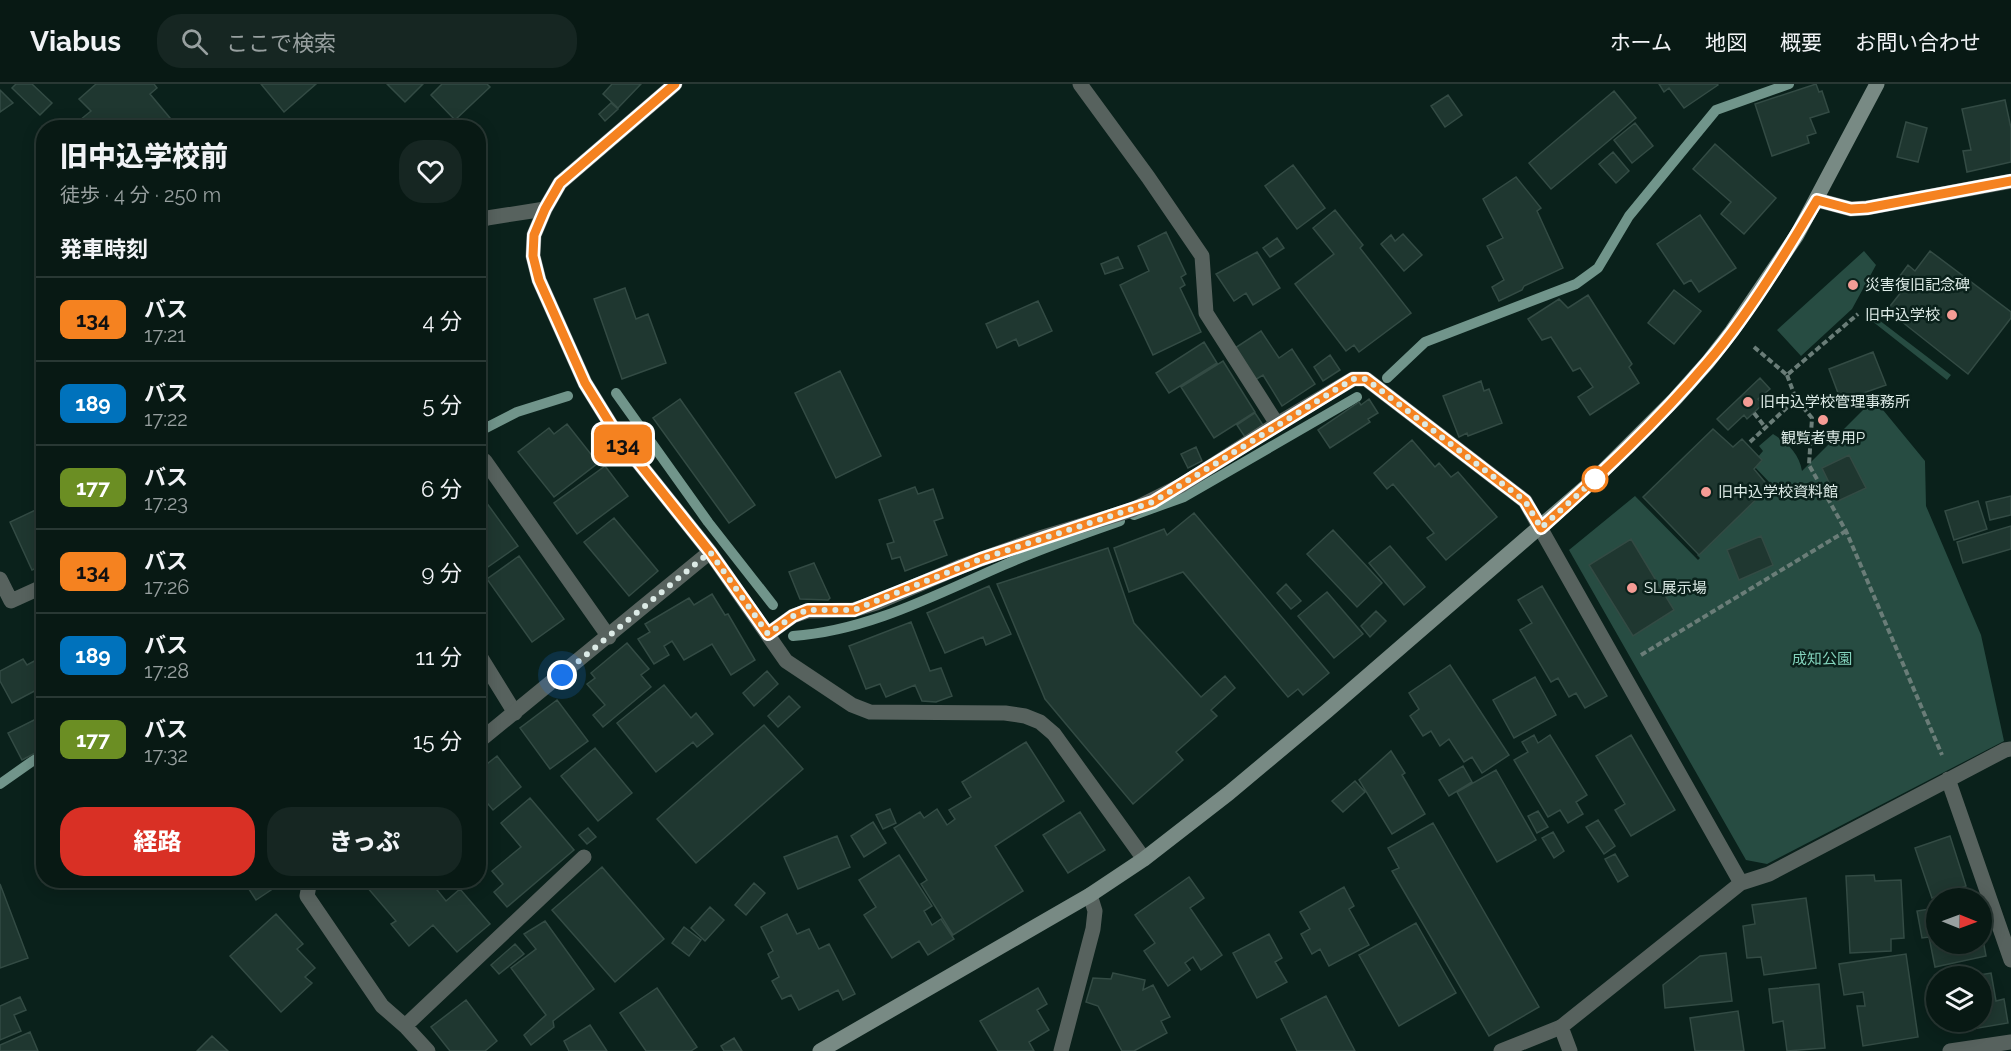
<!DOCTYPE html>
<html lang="ja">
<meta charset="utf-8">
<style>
body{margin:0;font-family:Raleway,"Noto Sans JP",sans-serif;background:#162622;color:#f1f3f6;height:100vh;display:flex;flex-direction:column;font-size:22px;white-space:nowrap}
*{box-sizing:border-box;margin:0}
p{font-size:20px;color:#98a0a0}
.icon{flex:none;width:33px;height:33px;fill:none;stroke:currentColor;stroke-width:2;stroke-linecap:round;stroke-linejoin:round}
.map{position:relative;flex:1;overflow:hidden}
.details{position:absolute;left:36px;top:36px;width:450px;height:768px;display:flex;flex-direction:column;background:#081914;border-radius:24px;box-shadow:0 3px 15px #0003,0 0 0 2px #293834}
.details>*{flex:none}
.badge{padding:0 12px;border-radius:9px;font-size:21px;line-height:39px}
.needle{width:39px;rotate:91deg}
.fabs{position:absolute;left:1926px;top:804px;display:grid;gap:12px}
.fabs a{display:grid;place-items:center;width:66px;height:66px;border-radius:50%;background:#081914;box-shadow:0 3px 15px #0003,0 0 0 2px #293834;font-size:30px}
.you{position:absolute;width:30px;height:30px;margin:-15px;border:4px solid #fff;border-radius:50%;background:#1a73e8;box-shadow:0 0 0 9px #1a73e833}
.map>.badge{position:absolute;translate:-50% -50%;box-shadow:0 0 0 3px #fff}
h2{padding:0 24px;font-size:22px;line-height:54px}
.round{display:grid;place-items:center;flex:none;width:63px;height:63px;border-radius:24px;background:#162622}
.head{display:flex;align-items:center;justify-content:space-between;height:102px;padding:0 24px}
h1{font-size:28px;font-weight:800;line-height:45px}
.cta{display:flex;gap:12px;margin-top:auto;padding:12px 24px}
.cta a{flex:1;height:69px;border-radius:24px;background:#d93025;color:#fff;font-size:24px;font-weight:800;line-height:69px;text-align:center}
.cta a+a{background:#162622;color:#f1f3f6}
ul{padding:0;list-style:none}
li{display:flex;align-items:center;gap:18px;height:84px;padding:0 24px;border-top:2px solid #293834}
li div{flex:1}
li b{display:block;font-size:22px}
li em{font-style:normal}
li .badge{min-width:66px;font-weight:700;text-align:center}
header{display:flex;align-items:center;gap:36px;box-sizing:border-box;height:84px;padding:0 30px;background:#081914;border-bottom:2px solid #293834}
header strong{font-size:28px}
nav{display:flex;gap:33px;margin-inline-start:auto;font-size:21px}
.search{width:420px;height:54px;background:#162622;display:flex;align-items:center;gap:15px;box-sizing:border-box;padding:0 21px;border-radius:24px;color:#98a0a0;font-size:22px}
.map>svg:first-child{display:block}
</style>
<header>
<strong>Viabus</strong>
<div class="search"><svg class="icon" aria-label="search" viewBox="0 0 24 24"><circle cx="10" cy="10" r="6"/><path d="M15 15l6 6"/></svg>ここで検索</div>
<nav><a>ホーム</a><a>地図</a><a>概要</a><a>お問い合わせ</a></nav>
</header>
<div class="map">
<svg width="2011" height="967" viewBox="0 0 2011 967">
<rect width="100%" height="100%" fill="#0a211b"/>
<path fill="#274c42" d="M 1864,167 L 1876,181 L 1852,225 L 1801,272 L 1777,246 Z
M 1875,233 L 1951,291 L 1947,296 L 1872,237 Z
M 1874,315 L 1925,377 L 1926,422 L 1981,551 L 2004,657 L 1767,780 L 1746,776 L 1569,466 L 1635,412 L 1698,476 L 1700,474 L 1697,471 L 1771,400 L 1752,380 L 1763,367 L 1759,362 L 1773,350 C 1787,359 1799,369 1802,387 Z"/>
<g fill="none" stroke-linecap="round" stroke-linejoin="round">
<path stroke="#71958b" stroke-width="10" d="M 1387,294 L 1425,258 L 1576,200 L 1598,184 L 1629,132 L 1716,26 L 1789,0
M 616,309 L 708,438 L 773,521
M 478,348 L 517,328 L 568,312
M 1134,431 L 1184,413 L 1357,313
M 793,552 C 868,547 937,510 1004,481 C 1042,464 1081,451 1120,437
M 0,700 L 44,669"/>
</g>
<path fill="#1f3730" stroke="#334b44" stroke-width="1.5" d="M 16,0 L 32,0 L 52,19 L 40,31 L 12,4 Z
M 96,0 L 154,0 L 157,4 L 150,10 L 170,34 L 159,44 L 87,44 L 80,36 L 91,27 L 79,15 Z
M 261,0 L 316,0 L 284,28 Z
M 387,0 L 423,0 L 405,18 Z
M 442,0 L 487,0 L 490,3 L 455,36 L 431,11 Z
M 612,0 L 641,0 L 618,24 L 603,10 Z
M 1659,0 L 1717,0 L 1718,1 L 1684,24 L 1669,4 L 1664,8 Z
M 1816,0 L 1819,8 L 1822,7 L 1829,28 L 1810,34 L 1816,49 L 1807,52 L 1809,59 L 1772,72 L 1755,20 Z
M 0,6 L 13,19 L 0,28 Z
M 1614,7 L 1636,34 L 1551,105 L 1529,79 Z
M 1448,11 L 1462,31 L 1445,43 L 1431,22 Z
M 2005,16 L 2011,44 L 2011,78 L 1967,88 L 1963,67 L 1971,66 L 1962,25 Z
M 611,19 L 618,25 L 605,37 L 599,30 Z
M 1906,38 L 1927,44 L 1918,78 L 1897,73 Z
M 1635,39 L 1653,62 L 1632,79 L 1614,56 Z
M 1715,60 L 1776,114 L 1744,150 L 1721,130 L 1731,118 L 1693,85 Z
M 1613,68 L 1629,87 L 1616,99 L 1599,80 Z
M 1293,81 L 1325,124 L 1297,145 L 1265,102 Z
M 1516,93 L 1541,124 L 1537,127 L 1563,184 L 1524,202 L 1522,206 L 1499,217 L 1492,203 L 1504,196 L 1487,162 L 1503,154 L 1483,115 Z
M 1335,126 L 1363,161 L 1360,164 L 1411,229 L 1359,268 L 1354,261 L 1346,267 L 1295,200 L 1334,170 L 1313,144 Z
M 1700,131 L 1736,184 L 1699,208 L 1691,196 L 1684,200 L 1657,160 Z
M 1166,148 L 1186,190 L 1181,193 L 1185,201 L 1180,204 L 1201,248 L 1153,271 L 1120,201 L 1149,187 L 1138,162 Z
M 1403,150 L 1422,171 L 1404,187 L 1381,160 L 1391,151 L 1395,157 Z
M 1277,154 L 1284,164 L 1270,173 L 1263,164 Z
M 1930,167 L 2011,228 L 2011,234 L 1968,290 L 1887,226 L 1902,207 L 1894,200 L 1908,181 L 1915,187 Z
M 1257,168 L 1280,204 L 1253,221 L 1246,209 L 1234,217 L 1216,190 Z
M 1118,173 L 1123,184 L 1105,190 L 1101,180 Z
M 625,204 L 636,235 L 648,230 L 666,279 L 622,295 L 594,215 Z
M 1674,206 L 1701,227 L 1674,260 L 1648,239 Z
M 1588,211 L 1632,280 L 1629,283 L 1639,299 L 1590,331 L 1578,313 L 1593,303 L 1580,284 L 1573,287 L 1551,253 L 1542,256 L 1528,235 L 1559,215 L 1568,224 Z
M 1038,217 L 1052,247 L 1019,262 L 1016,255 L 997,264 L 986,240 Z
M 1261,247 L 1279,274 L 1292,265 L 1315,300 L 1282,322 L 1263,291 L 1255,296 L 1235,264 Z
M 1204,258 L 1217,279 L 1169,309 L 1156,289 Z
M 1873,268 L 1886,301 L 1841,317 L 1829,285 Z
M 1330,271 L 1340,286 L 1323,297 L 1314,283 Z
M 1223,277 L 1255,328 L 1214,354 L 1181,303 Z
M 840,287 L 881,372 L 836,394 L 795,309 Z
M 1760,294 L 1770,305 L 1758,315 L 1763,320 L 1747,335 L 1744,331 L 1728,346 L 1717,335 Z
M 1481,297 L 1484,307 L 1489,305 L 1502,339 L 1468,352 L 1467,349 L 1459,353 L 1443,312 Z
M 680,315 L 755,421 L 729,439 L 653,334 Z
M 1369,315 L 1378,329 L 1368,335 L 1370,338 L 1330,364 L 1318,346 L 1359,318 L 1361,321 Z
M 1255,329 L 1263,341 L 1245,353 L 1237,341 Z
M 567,340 L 598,379 L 554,413 L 518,368 L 549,344 L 554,350 Z
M 1713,345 L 1733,363 L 1742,355 L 1762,376 L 1754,385 L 1769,403 L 1699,471 L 1643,413 Z
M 1412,356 L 1435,383 L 1439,379 L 1451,393 L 1458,388 L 1497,433 L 1446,476 L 1427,454 L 1434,449 L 1393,400 L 1387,405 L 1374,389 Z
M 1196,363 L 1202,377 L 1188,384 L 1181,370 Z
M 1849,371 L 1866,404 L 1838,417 L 1822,384 Z
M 605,382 L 628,412 L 577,450 L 554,419 Z
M 915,403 L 918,410 L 933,405 L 943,434 L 934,437 L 947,471 L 905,487 L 900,473 L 892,475 L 887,460 L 894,458 L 879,416 Z
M 478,407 L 518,462 L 482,487 L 478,482 Z
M 2011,412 L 2011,431 L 1990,436 L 1986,418 Z
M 1978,417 L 1987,445 L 1954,456 L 1945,427 Z
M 44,422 L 44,481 L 32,486 L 10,438 Z
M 1194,429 L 1329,589 L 1303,611 L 1298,605 L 1288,613 L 1183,488 L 1129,508 L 1114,464 L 1164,445 L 1167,451 Z
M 614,434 L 658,487 L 629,512 L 584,458 Z
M 2011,442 L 2011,465 L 1963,479 L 1957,458 Z
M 1333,446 L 1382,499 L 1357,523 L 1307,470 Z
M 1761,452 L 1773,481 L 1739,496 L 1727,466 Z
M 1631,455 L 1674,526 L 1633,552 L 1589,481 Z
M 1390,462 L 1425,503 L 1404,521 L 1369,479 Z
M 1108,464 L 1134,539 L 1201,613 L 1225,592 L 1235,604 L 1211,626 L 1217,632 L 1176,668 L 1183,676 L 1133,720 L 1045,615 L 997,500 Z
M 519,472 L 564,535 L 532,558 L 487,495 Z
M 814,479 L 830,514 L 828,516 L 800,515 L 789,488 Z
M 1286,500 L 1301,517 L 1291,525 L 1277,509 Z
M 989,502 L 1011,550 L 986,561 L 983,553 L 945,569 L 927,529 Z
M 1542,502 L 1607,612 L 1585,624 L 1576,609 L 1569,613 L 1558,594 L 1551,598 L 1520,546 L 1532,539 L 1518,516 Z
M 1327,508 L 1363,550 L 1334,574 L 1298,532 Z
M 712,510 L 725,531 L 728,530 L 755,576 L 731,591 L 712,560 L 684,576 L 672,557 L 664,562 L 669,571 L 654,580 L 638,555 L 650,548 L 645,540 L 689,514 L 694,521 Z
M 1376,527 L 1386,537 L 1370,553 L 1361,542 Z
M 911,538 L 930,587 L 941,584 L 952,612 L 936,618 L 922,617 L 915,601 L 886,613 L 880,600 L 866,605 L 849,562 Z
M 627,559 L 649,585 L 641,591 L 651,603 L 603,643 L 593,631 L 605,621 L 587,600 L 595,594 L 591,589 Z
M 23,575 L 27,581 L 36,576 L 44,592 L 44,602 L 12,619 L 0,597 L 0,587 Z
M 1450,581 L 1509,671 L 1482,689 L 1472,673 L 1464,678 L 1449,655 L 1440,662 L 1431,647 L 1423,652 L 1410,632 L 1419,625 L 1409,609 Z
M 767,587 L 778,600 L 754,622 L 743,609 Z
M 1535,593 L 1556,631 L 1514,654 L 1493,616 Z
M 664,601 L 691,634 L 696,629 L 713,650 L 697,663 L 693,658 L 656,688 L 617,639 Z
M 789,612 L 800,623 L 778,643 L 768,632 Z
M 557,616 L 588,657 L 550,685 L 520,644 Z
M 44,631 L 44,656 L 39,658 L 43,665 L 22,676 L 8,649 Z
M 764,641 L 803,685 L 696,779 L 657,735 Z
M 1534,651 L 1538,659 L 1550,651 L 1587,711 L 1576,718 L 1583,730 L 1568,739 L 1560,726 L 1548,733 L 1514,676 L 1528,668 L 1522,658 Z
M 1631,651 L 1675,726 L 1631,752 L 1615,726 L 1625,720 L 1596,672 Z
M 1026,658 L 1064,717 L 995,762 L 1023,807 L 953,851 L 921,800 L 927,796 L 894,744 L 920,728 L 924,734 L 937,725 L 947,741 L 955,735 L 949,726 L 971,713 L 962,698 Z
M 595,664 L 632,709 L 598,737 L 561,692 Z
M 1391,667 L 1405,689 L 1402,691 L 1425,730 L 1392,750 L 1359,696 Z
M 497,672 L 521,703 L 493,726 L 478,708 L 478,687 Z
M 1463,682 L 1472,698 L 1449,712 L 1439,696 Z
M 1496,686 L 1536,756 L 1497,778 L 1457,708 Z
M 1355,697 L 1365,708 L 1343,728 L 1332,717 Z
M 530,714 L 574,766 L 507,823 L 494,808 L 503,800 L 492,787 L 521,763 L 501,739 Z
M 890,725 L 896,739 L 883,745 L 876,731 Z
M 1538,727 L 1548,743 L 1537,749 L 1528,732 Z
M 1080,728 L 1105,766 L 1068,789 L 1043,751 Z
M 1598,736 L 1615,762 L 1604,770 L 1586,743 Z
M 873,738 L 886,759 L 864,773 L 851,752 Z
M 1433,739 L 1539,923 L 1489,952 L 1392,787 L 1399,784 L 1388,764 Z
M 588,744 L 596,753 L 587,760 L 579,751 Z
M 1553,748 L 1564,767 L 1554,774 L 1542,754 Z
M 837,752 L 850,783 L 798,805 L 784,773 Z
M 1950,752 L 1966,802 L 1932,814 L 1915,764 Z
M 1615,770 L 1628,792 L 1618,798 L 1605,775 Z
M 899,771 L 932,822 L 924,827 L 932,841 L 941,835 L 954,855 L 928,871 L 919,857 L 892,874 L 864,831 L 876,823 L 859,796 Z
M 602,783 L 664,855 L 615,898 L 552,826 Z
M 1874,791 L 1875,797 L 1901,796 L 1904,854 L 1891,855 L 1891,867 L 1850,869 L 1846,792 Z
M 1189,793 L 1204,814 L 1190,824 L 1222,871 L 1201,886 L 1193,873 L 1185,879 L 1190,886 L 1168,902 L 1144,867 L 1155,859 L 1135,831 Z
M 243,796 L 286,796 L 256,816 Z
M 361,796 L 429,796 L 446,817 L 460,805 L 490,840 L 457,868 L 433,841 L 409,862 L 391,840 L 396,837 Z
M 754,799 L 765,809 L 746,831 L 735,821 Z
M 0,800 L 28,874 L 0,884 Z
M 1344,803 L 1354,822 L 1349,825 L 1369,861 L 1329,882 L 1320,865 L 1312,870 L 1301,850 L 1310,845 L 1300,828 Z
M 1806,814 L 1816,884 L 1764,891 L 1761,873 L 1747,874 L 1743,842 L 1755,840 L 1752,821 Z
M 710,823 L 724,836 L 705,857 L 691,844 Z
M 1936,824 L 1936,860 L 1982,860 L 1982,850 L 1986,872 L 1935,883 L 1929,853 L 1922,854 L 1917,827 Z
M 276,830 L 303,860 L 297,865 L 315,884 L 305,893 L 312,899 L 281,928 L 230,872 Z
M 787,830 L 797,850 L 809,845 L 819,865 L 829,860 L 855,910 L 843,916 L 838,906 L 799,926 L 791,911 L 782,915 L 772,897 L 779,893 L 768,870 L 773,867 L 761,843 Z
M 545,837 L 594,905 L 553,937 L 554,943 L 531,961 L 524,951 L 546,931 L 511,884 L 536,865 L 524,850 Z
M 1416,839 L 1456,909 L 1399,942 L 1359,871 Z
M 684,843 L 701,856 L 689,872 L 672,859 Z
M 1269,850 L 1282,874 L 1275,878 L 1287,898 L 1257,914 L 1233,869 Z
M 515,860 L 524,870 L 499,890 L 491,881 Z
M 1726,869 L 1732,917 L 1665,924 L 1663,901 L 1700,872 Z
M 1906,870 L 1918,953 L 1863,962 L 1857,922 L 1865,922 L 1863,908 L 1844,911 L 1839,880 Z
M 1113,889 L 1145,896 L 1143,906 L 1153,901 L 1170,933 L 1161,937 L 1167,949 L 1134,967 L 1122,967 L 1098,922 L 1086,918 L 1093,894 L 1111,895 Z
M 1991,889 L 1996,917 L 2004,915 L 2008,939 L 1961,947 L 1959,938 L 1982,938 L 1982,892 L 1973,892 Z
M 1819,900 L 1825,964 L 1787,967 L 1783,937 L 1773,939 L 1769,905 Z
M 657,904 L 697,963 L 691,967 L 646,967 L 620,929 Z
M 1038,904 L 1047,920 L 1037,926 L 1049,946 L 1029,958 L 1034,967 L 998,967 L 980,937 Z
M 1326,912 L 1355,967 L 1297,967 L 1281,935 Z
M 20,913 L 26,926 L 14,931 L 21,947 L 0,956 L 0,922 Z
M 466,916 L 497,957 L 485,967 L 450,967 L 431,943 Z
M 1738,927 L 1744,967 L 1695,967 L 1690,934 Z
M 590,941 L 607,967 L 569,967 L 564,957 Z
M 30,948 L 38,967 L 0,967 L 0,961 Z
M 212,952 L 228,967 L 197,967 Z
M 734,954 L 742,967 L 724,967 L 721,962 Z"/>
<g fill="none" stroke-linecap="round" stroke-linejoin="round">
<path stroke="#6a7d78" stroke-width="4" stroke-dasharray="6 3" stroke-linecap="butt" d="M 1754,263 L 1787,291 L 1858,230
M 1787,291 L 1796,315 L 1812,334 L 1809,381 L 1846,447 L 1942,671
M 1754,329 L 1765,343
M 1750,358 L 1796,315
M 1641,571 L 1846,447"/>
<path stroke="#57625e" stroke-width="15" d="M 478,139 L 487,134 L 545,125
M 485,377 L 609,553
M 768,550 L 793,532 L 808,527 L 853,526 L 876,519 L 962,482 L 1040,454 L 1132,426 L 1182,401 L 1277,340
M 478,569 L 515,629
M 1501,967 L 1561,943
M 1950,967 L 2011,958"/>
<path stroke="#57625e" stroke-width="15" d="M 675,0 L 560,99 L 545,125 L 534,151 L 533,172 L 539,196 L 585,299 L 619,354 L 710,468 L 786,577 L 852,621 L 870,628 L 1005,629 L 1025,632 L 1040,638 L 1054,650 L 1144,775
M 1080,0 L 1148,93 L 1202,172 L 1206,229 L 1277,340 L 1353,295 L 1366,295 L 1525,417 L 1741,799
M 1817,116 L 1851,125 L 1867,124 L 2011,97
M 0,495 L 11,517 L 44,502
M 478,658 L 710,468
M 1948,695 L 2011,876
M 310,796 L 307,812 L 382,922 L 405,942 L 428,967
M 405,942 L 584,773
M 1061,967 L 1093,845 L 1095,827 L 1090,811
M 1570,967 L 1561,943 L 1741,799 L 1769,790 L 2005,666 L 2011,665"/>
<path stroke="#788a84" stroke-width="15" d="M 820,967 L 1090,811 L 1144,775 L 1229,709 L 1327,627 L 1595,395 L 1675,315 L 1708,278 L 1732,247 L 1797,151 L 1877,0"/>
</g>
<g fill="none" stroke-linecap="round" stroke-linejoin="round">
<defs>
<path id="line" d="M 675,0 L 560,99 L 545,125 L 534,151 L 533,172 L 539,196 L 585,299 L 619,354 L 710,468 L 768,550 L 793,532 L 808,526 L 854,526 L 981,475 L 1153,418 L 1353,295 L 1366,295 L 1525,417 L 1541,444 C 1599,392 1656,339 1707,279 C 1747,233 1786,169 1817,116 L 1851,125 L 1867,124 L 2011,97"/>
</defs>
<use href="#line" stroke="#fff" stroke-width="14"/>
<use href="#line" stroke="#f58220" stroke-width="9"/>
<path stroke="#dceae6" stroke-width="6" stroke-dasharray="0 10.8" d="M 562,591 L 710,468 L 768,550 L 793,532 L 808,526 L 854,526 L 981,475 L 1153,418 L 1353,295 L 1366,295 L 1525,417 L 1541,444 L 1595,395"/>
</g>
<g fill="#f59c95" stroke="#0a211b" stroke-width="2">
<circle cx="1853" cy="201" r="6"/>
<circle cx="1952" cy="231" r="6"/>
<circle cx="1748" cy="318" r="6"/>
<circle cx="1823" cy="336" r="6"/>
<circle cx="1706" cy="408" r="6"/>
<circle cx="1632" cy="504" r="6"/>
</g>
<circle fill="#fff" stroke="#f58220" stroke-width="3" cx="1595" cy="395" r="12"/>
<g text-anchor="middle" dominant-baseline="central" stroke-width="5" stroke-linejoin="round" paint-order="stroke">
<g font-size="15" fill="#dceae6" stroke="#0a211b" text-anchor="start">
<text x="1865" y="201">災害復旧記念碑</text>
<text x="1940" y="231" text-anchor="end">旧中込学校</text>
<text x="1760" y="318">旧中込学校管理事務所</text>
<text x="1823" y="354" text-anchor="middle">観覧者専用P</text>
<text x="1718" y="408">旧中込学校資料館</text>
<text x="1644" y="504">SL展示場</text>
</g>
<g font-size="15" fill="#83d3bc" stroke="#0a211b">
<text x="1822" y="575">成知公園</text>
</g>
</g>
</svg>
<div class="fabs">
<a><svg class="needle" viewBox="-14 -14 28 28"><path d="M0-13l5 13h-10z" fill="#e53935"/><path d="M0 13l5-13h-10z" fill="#98a0a0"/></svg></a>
<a><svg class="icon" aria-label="layers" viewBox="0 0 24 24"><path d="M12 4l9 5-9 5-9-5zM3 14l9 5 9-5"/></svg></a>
</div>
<div class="you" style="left:562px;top:591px"></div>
<b class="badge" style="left:623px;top:360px;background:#f58220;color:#111">134</b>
<section class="details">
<div class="head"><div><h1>旧中込学校前</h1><p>徒歩 · 4 分 · 250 m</p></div><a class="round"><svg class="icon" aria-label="heart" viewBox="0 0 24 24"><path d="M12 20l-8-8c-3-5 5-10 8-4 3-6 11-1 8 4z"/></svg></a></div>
<h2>発車時刻</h2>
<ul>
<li><span class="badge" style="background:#f58220;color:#111">134</span><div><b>バス</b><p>17:21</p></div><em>4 分</em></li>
<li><span class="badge" style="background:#0072bc;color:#fff">189</span><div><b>バス</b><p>17:22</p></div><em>5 分</em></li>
<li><span class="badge" style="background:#6b8e23;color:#fff">177</span><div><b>バス</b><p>17:23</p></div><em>6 分</em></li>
<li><span class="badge" style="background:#f58220;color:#111">134</span><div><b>バス</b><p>17:26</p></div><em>9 分</em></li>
<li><span class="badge" style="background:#0072bc;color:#fff">189</span><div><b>バス</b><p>17:28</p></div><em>11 分</em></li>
<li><span class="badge" style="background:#6b8e23;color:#fff">177</span><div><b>バス</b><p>17:32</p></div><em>15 分</em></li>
</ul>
<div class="cta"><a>経路</a><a>きっぷ</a></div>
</section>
</div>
